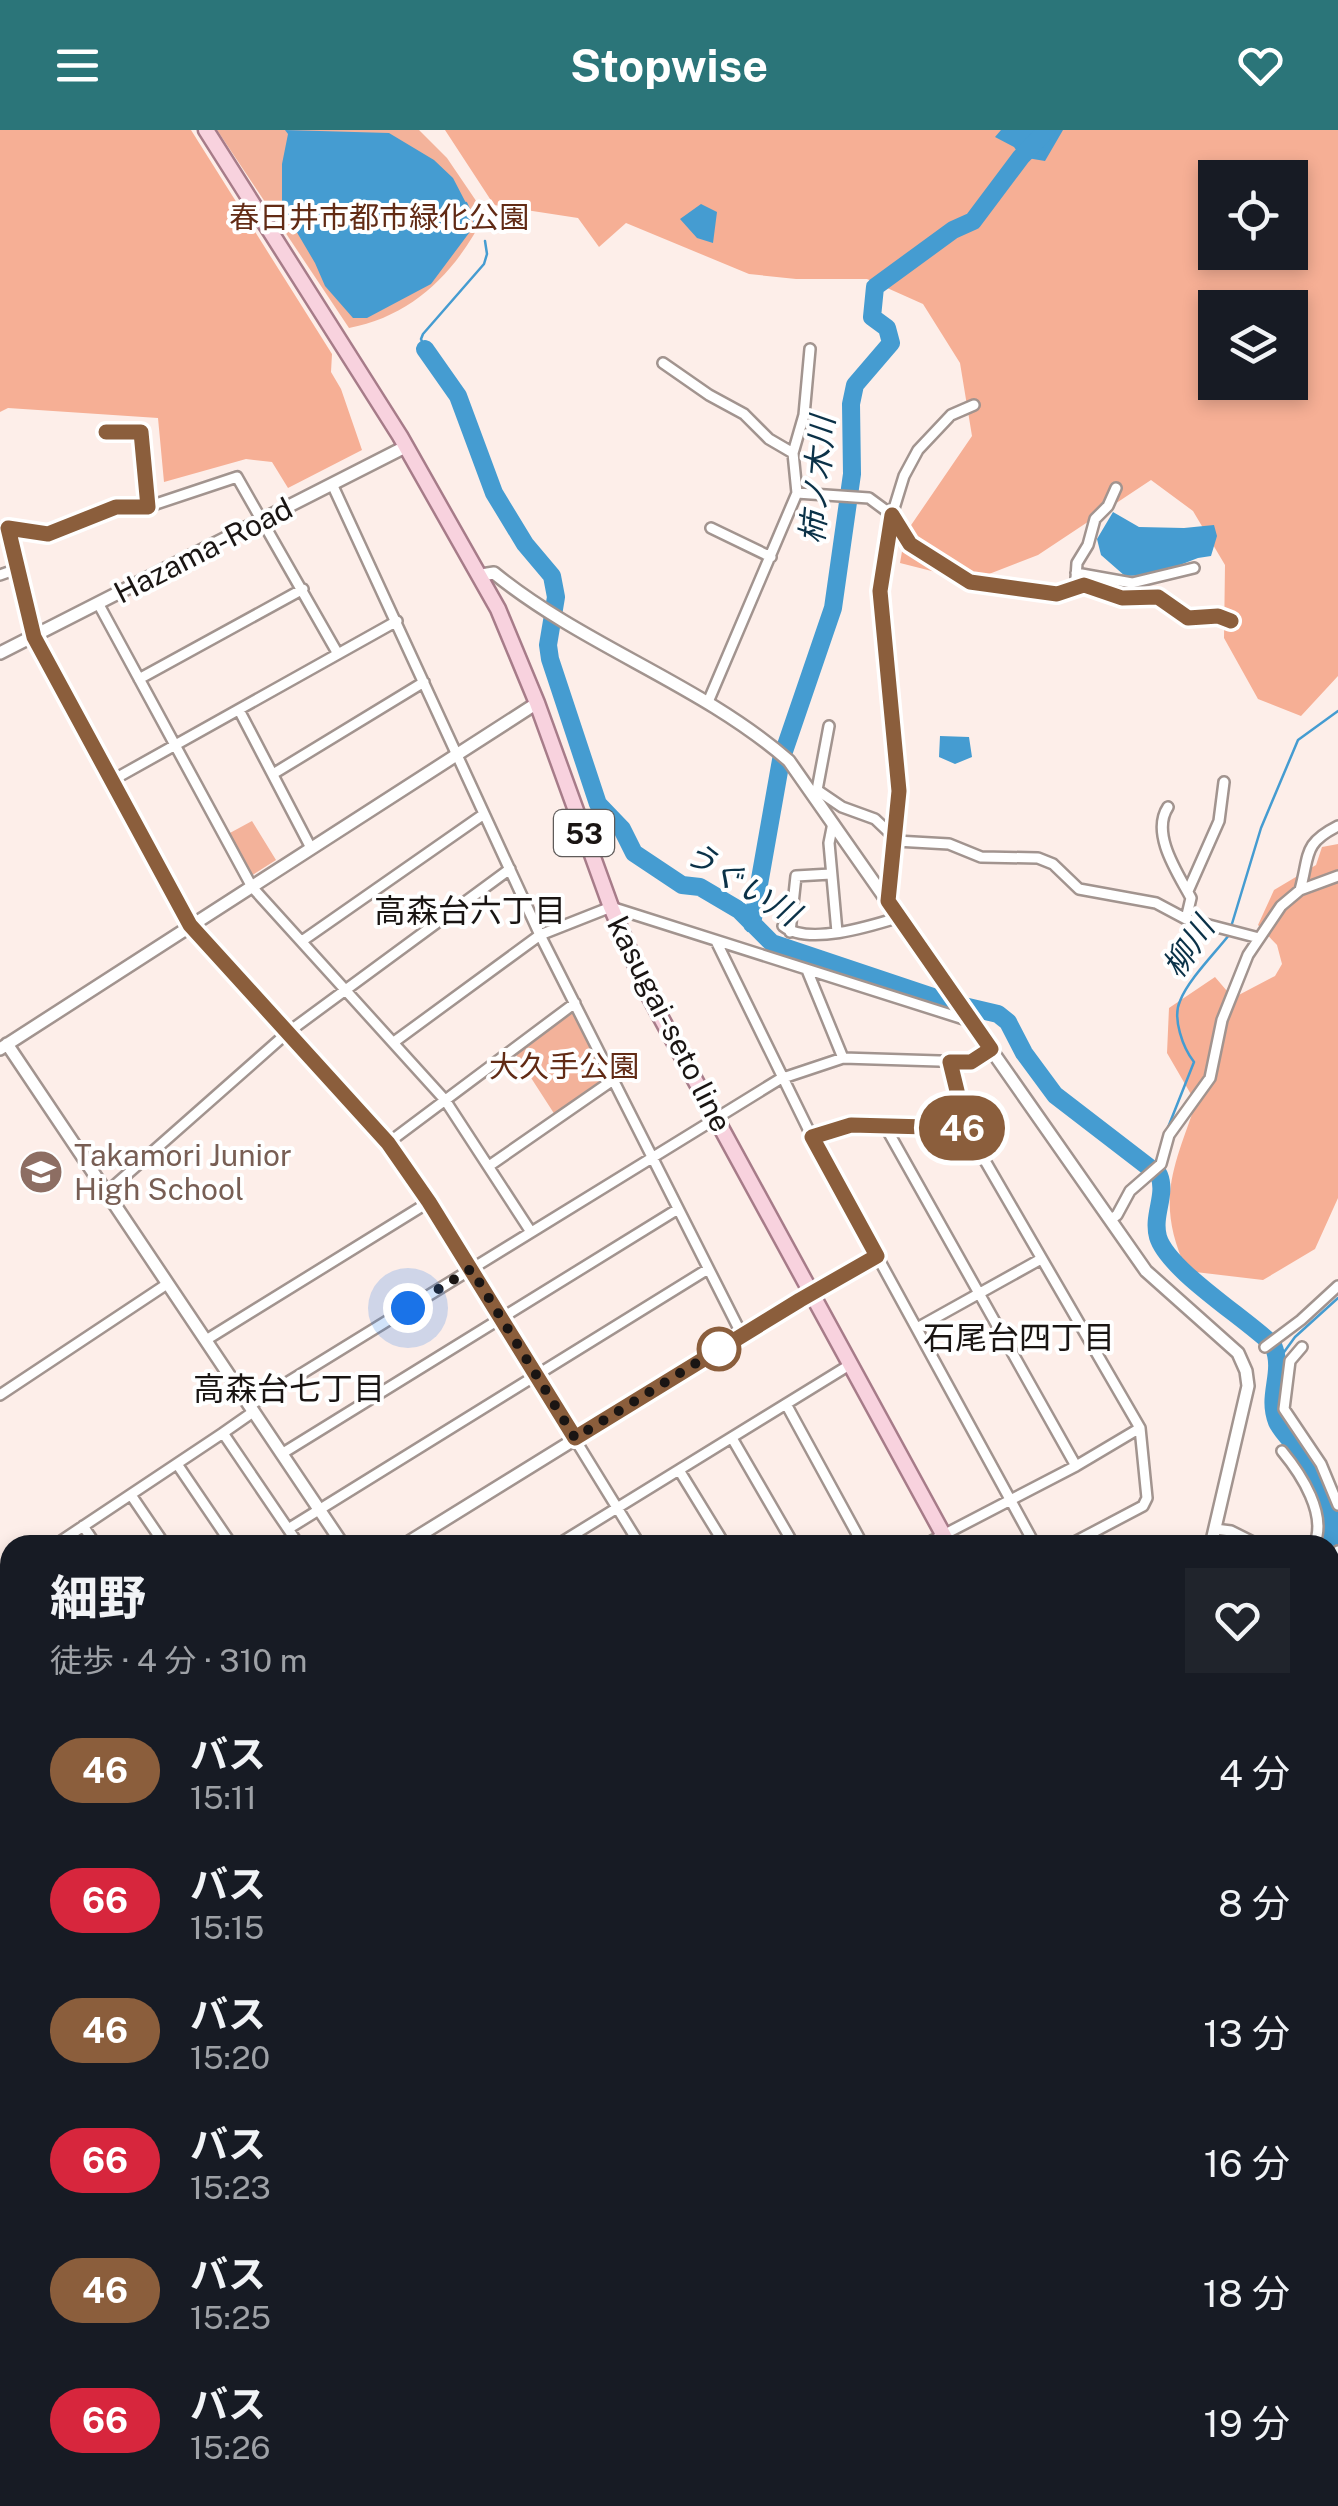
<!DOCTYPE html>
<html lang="ja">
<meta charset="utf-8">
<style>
body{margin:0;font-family:"Public Sans","Noto Sans JP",sans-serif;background:#20242c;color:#f1f3f6;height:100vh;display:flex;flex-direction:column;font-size:38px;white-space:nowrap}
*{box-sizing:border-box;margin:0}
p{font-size:32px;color:#9ea1a6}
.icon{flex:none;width:55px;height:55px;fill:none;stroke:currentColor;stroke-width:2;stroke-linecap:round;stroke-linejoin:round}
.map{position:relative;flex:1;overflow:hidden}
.sheet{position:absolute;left:0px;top:1405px;width:1340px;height:972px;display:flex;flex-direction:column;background:#171b24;border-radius:30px 30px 0 0;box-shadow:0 5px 15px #0003}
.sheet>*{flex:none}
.badge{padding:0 20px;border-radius:32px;font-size:35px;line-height:65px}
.controls{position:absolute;left:1198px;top:30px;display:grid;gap:20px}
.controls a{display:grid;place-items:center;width:110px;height:110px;border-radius:0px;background:#171b24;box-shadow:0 5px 15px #0003;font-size:50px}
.you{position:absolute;width:50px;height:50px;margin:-25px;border:8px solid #fff;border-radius:50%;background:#1a73e8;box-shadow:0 0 0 15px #1a73e833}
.map>.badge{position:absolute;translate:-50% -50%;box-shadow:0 0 0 5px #fff}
.round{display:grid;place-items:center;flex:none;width:105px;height:105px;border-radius:0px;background:#20242c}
.overview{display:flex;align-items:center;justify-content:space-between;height:170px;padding:0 50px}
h1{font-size:48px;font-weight:700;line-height:75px}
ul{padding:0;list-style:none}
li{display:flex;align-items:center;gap:30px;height:130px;padding:0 50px}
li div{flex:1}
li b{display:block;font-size:38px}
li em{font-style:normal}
li .badge{min-width:110px;font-weight:700;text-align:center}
header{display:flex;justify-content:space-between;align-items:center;height:130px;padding:0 50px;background:#2b7579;color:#fff;font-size:45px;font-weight:700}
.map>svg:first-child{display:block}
</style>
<header><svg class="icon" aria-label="menu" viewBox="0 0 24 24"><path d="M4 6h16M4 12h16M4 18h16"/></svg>Stopwise<svg class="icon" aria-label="heart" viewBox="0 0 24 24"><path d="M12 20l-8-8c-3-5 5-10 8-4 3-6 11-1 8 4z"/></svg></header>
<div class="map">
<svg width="1338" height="2376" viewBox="0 0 1338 2376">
<rect width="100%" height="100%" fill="#fdeee9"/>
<path fill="#f3b29a" d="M 217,0 L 419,0 L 447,28 L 485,84 C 457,141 413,186 349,198 Z
M 252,691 L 276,730 L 251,746 L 228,704 Z
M 570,881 L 575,882 L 607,946 L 606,950 L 555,985 L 515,923 Z
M 10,1673 L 10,1801 L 0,1795 L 0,1680 Z"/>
<path fill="#f6af95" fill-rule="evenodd" d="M 0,0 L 191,0 L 332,224 L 331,242 L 341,259 L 362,320 L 288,358 L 272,332 L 246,329 L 164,352 L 158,288 L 8,278 L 0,282 Z
M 445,0 L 1338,0 L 1338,546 L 1301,586 L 1258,569 L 1224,508 L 1225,435 L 1193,381 L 1151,350 L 1038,425 L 971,451 L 900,433 L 905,404 L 972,306 L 960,233 L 923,174 L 867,149 L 796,149 L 749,144 L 626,93 L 599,117 L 578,88 L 494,75 ZM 1215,48 L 1290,48 L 1290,122 L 1215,122 ZM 1215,178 L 1290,178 L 1290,252 L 1215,252 Z
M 1338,714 L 1338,1068 L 1315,1119 L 1263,1150 L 1187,1141 C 1155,1072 1173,1039 1196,973 L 1167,923 L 1169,878 L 1215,847 L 1233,868 L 1275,846 L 1282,834 L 1277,815 L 1258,795 L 1274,760 L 1316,735 L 1322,717 Z
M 1338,1427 L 1338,1591 L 1330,1588 L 1330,1448 Z"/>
<path fill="#459cd1" d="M 285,0 L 389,3 L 434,30 L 453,48 L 466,73 L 472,99 L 431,154 L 367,188 L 353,188 L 325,156 L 315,133 L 282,77 L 282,34 L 288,4 Z
M 1001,0 L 1063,0 L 1045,31 L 1021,27 L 1014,17 L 995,7 Z
M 701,74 L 717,82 L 713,113 L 697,108 L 680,89 Z
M 1113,382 L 1139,397 L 1184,398 L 1214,395 L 1217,406 L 1211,426 L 1198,428 L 1154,445 L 1125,446 L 1101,425 L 1097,409 Z
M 940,606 L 969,607 L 972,627 L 955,634 L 939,627 Z"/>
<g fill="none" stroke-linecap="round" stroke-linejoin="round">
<path stroke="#459cd1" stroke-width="2.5" d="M 466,73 L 476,95
M 425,219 L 421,209 L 423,204 L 484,134 L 487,124 L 485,111
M 1231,797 L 1261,698 L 1298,610 L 1338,581
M 1167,1000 L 1194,932 C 1183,918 1172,888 1180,871 C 1188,850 1215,823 1229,805
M 1279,1229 L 1295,1207 L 1338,1168"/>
<path stroke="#459cd1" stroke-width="18" d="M 425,219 L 458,266 L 494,363 L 525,414 L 552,446 L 556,467 L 548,515 L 550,529 L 598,674 L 622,699 L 634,723 L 682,755 L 700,757 L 739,780 L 772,813 L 951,873 L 998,884 L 1008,892 L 1024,923 L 1055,965 L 1159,1045 C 1167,1065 1152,1085 1158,1107 C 1168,1140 1244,1187 1273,1215 C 1285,1243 1266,1264 1277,1292 C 1282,1303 1294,1313 1301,1323 C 1322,1348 1338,1385 1330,1417
M 752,794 L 781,630 L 833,478 L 852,344 L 851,274 L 855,255 L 891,213 L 887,198 L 872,187 L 875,157 L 953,100 L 973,91 L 1021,27 L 1047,0
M 1330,1607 L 1338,1610
M 1330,1875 L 1338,1864
M 1330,1967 L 1338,1958
M 1330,1982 L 1338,2005
M 1330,2022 L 1337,2018 L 1338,2012
M 1220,2376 L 1220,2368"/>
<defs>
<path id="minor" d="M 663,233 L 709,265 L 744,284 L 769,309 L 793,323 L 797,363 L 708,572
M 107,302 L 141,302 L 147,377
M 793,323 L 804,285 L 810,219
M 332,354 L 540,805 L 742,1205
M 797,363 L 869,368 L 892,385 L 911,414 L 970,452 L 1057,464 L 1084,455 L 1122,467 L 1158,467 L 1188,487 L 1219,486 L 1231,491
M 0,397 L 48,404 L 116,377 L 147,377 L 237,347 L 338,524
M 8,398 L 34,507 L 190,795 L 388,1013 L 429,1072 L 640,1415
M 711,398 L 771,427
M 1076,443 L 1132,453 L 1194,438
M 0,445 L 17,439
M 1076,448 L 1077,433 L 1088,415 L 1095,389 L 1108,376 L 1116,358
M 98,473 L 252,757 L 445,970 L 531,1102
M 139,549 L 303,459
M 239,580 L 311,718
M 829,596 L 817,660 L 842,677 L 875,689 L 896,709
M 273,644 L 424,552
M 111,651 L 397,491
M 1168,677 C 1150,704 1179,745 1191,768 L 1186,789
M 833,693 L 829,713 L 837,802
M 896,711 L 949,714 L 981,727 L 1038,728 L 1053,734 L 1079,759 L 1156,773 L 1186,789 L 1259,808
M 1300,760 L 1338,746
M 1188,761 L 1219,691 L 1224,652
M 888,771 L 899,661 L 880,461 L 892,385 L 904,346 L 918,320 L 951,285 L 974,275
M 783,796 C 808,816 871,796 900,787
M 790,802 L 796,746 L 831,744
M 302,811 L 484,684
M 716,811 L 812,1007 L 1035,1415
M 807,840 L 843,928
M 394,912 L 540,805 L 611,777 L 970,891
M 949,932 L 966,998 L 1140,1298 L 1147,1368 L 1143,1376 L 1069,1415
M 885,996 L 1076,1336
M 812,1007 L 851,995 L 966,998
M 388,1013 L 575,873
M 489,1036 L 613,950
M 107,1062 L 287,903 L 510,739
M 1110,1090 L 1117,1085 L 1130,1061 L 1161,1034 L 1169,1005 L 1210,948 L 1222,890 L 1248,825 L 1281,776 L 1300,760 C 1310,725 1302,714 1338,696
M 811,1163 L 877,1126
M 917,1198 L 1041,1129
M 206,1210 L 429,1072
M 1265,1217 L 1301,1190 L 1338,1156
M 1302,1217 L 1290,1231 L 1284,1279 L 1321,1334 L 1338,1375
M 0,1265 L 167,1154
M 786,1274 L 863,1415
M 249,1276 L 780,949 L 843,928 L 971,932 L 991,919
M 223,1303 L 253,1282
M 732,1308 L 794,1415
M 1282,1321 C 1301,1344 1328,1385 1314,1415
M 283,1323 L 678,1079
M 177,1334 L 232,1415
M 679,1340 L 725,1415
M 131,1365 L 165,1415
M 83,1396 L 96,1415
M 288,1399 L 708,1139
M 1215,1399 L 1231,1401 L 1259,1415
M 55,1415 L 223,1303 L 299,1415
M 557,1415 L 851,1234
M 924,1415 L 1076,1336 L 1140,1298
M 1275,1415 L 1277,1414
M 1330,1437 L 1338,1421
M 0,1451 L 10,1445
M 0,1524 L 10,1518
M 0,1554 L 10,1569
M 1330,1781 L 1338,1783
M 1330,1828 L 1338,1796
M 1330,1855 L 1338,1846
M 0,1874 L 10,1882
M 1330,1908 L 1338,1892
M 4,1958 L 10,1945
M 0,2023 L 10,2013
M 1330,2090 L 1338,2088
M 0,2219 L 10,2236
M 1330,2260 L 1338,2258
M 0,2283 L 10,2276
M 1330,2333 L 1338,2332
M 118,2368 L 134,2376
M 273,2368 L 274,2376
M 714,2368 L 715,2376
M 955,2368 L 956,2376
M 1028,2368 L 1028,2376
M 1180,2368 L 1180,2376
M 1241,2368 L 1245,2376
M 72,2376 L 76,2368
M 195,2376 L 196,2368
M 1207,2376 L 1207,2368"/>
<path id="tertiary" d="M 481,445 L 494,443 C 585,517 701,554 789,631 L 1146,1141 L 1238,1223 L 1246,1241 L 1248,1256 L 1211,1415
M 0,523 L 405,317
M 7,914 L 343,1415
M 0,919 L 537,573
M 404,1415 L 811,1163
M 0,1663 L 10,1656
M 0,1803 L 10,1810
M 1330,1934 L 1338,1954
M 476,2368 L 476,2376"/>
<path id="primary" d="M 206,0 L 400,306 L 498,479 L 537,573 L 611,777 L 648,864 L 949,1415
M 1108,2368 L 1109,2376"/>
</defs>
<use href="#minor" stroke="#a2948f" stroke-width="14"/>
<use href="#tertiary" stroke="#a2948f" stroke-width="16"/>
<use href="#primary" stroke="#a77c89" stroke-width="19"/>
<use href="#minor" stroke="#fff" stroke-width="9"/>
<use href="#tertiary" stroke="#fff" stroke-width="11"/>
<use href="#primary" stroke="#f8d2de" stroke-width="14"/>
</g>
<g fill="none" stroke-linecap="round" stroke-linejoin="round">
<defs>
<path id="line" d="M 106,302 L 141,302 L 148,377 L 116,377 L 48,404 L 8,398 L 34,507 L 190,795 L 388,1013 L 429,1072 L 575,1308 L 800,1170 L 877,1126 L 812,1007 L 851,995 L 966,998 L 950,932 L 971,932 L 991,919 L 888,771 L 899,661 L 880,461 L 892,385 L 910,414 L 970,452 L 1057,464 L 1084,455 L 1122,468 L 1158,467 L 1188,488 L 1218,486 L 1231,491"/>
</defs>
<use href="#line" stroke="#fff" stroke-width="22"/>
<use href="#line" stroke="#8b5e3c" stroke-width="15"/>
<path stroke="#1a1513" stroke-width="10" stroke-dasharray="0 18" d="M 408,1178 L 471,1139 L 575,1308 L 719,1219"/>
</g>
<defs>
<symbol id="school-disc" viewBox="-11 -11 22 22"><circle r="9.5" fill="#8d6e63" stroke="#fff"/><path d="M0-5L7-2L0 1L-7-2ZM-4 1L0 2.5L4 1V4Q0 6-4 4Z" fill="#fff"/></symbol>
</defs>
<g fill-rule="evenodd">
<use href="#school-disc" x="16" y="1017" width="50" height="50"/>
</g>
<circle fill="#fff" stroke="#8b5e3c" stroke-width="5" cx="719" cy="1219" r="20"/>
<g text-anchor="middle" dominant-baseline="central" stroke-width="8" stroke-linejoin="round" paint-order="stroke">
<rect fill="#fff" stroke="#5f5b5a" stroke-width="2.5" x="554" y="680" width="60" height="46" rx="8"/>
<g font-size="28" font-weight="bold" fill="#1a1513">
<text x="584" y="703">53</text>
</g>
<g font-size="30" fill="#622b15" stroke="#fff">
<text x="379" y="87">春日井市都市緑化公園</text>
<text x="564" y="936">大久手公園</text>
</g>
<g font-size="30" fill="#1a1513" stroke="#fff">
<text transform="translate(203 420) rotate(-27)">Hazama-Road</text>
<text transform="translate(670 894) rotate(63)">kasugai-seto line</text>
</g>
<g font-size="30" fill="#785e54" stroke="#fff" text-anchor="start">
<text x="74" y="1025">Takamori Junior<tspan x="74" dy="34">High School</tspan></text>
</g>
<g font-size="32" font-style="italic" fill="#0b3248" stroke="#fff">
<text transform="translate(817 350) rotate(-85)">柿ノ木川</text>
<text transform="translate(742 753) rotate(32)">うぐい川</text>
<text transform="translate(1188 817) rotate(-56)">柳川</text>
</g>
<g font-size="32" fill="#1a1513" stroke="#fff">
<text x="470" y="780">高森台六丁目</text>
<text x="1019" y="1207">石尾台四丁目</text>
<text x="289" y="1258">高森台七丁目</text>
</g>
</g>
</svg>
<div class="controls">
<a><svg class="icon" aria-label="locate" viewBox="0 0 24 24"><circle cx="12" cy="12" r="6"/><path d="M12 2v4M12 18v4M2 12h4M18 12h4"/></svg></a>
<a><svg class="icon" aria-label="layers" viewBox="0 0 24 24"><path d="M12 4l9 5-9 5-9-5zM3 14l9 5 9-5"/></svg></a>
</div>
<div class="you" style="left:408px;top:1178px"></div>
<b class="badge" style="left:962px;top:998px;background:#8b5e3c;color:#fff">46</b>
<section class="sheet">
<div class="overview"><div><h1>細野</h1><p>徒歩 · 4 分 · 310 m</p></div><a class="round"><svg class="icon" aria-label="heart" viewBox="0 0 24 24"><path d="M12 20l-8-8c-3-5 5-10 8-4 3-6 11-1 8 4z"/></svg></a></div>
<ul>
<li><span class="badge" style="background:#8b5e3c;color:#fff">46</span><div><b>バス</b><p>15:11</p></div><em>4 分</em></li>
<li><span class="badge" style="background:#d7263d;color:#fff">66</span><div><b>バス</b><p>15:15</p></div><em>8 分</em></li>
<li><span class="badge" style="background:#8b5e3c;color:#fff">46</span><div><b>バス</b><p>15:20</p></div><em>13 分</em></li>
<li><span class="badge" style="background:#d7263d;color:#fff">66</span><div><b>バス</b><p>15:23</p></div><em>16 分</em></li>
<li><span class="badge" style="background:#8b5e3c;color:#fff">46</span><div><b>バス</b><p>15:25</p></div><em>18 分</em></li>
<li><span class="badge" style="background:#d7263d;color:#fff">66</span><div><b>バス</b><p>15:26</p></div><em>19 分</em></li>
</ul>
</section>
</div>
